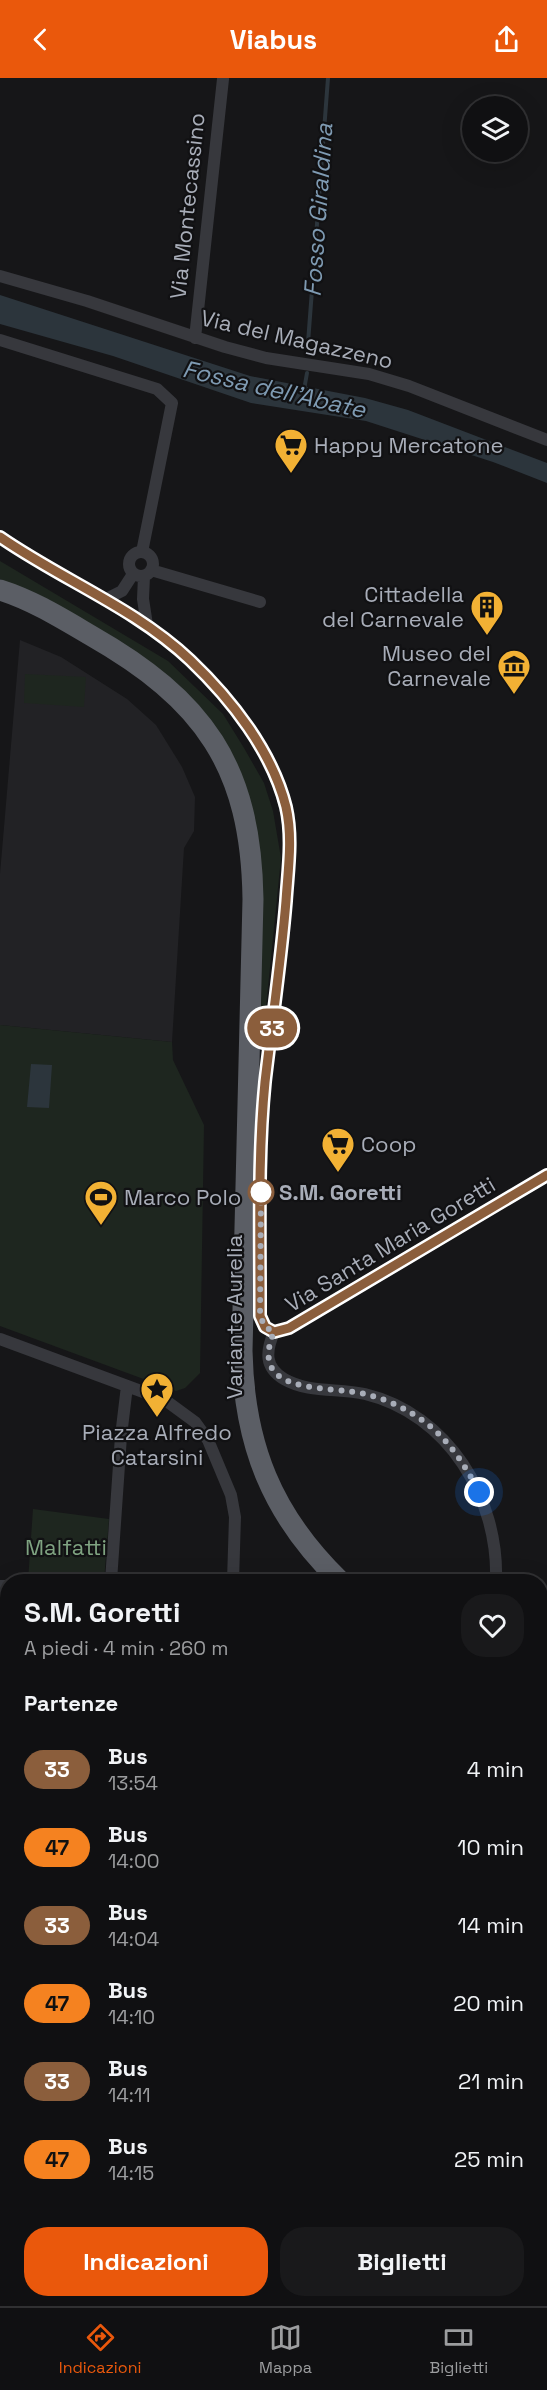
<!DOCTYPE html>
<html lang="it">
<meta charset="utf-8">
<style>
body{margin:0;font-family:"Space Grotesk",sans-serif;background:#19191b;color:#f1f3f6;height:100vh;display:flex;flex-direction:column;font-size:22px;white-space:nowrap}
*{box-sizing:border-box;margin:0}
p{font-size:20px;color:#9c9d9f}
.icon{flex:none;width:33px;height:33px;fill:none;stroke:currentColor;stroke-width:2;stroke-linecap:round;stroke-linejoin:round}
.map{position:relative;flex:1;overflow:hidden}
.details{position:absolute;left:0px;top:1496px;width:548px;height:734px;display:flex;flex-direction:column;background:#101012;border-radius:24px 24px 0 0;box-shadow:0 6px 24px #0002,0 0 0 2px #303032}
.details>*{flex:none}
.badge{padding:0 12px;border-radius:20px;font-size:21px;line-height:39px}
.buttons{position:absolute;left:462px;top:18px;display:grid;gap:12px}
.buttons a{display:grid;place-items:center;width:66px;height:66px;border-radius:50%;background:#101012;box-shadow:0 6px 24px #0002,0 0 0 2px #303032;font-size:30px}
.you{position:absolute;width:30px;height:30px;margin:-15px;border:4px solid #fff;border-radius:50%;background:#1a73e8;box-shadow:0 0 0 9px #1a73e833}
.map>.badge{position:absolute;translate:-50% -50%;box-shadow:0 0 0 3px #fff}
h2{padding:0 24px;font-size:22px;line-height:54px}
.round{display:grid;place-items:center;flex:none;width:63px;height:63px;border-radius:24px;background:#19191b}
.overview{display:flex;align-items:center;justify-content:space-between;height:102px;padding:0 24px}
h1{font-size:28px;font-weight:800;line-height:45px}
.button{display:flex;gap:12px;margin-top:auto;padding:12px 24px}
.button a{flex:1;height:69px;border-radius:24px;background:#ea580c;color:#fff;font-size:24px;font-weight:800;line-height:69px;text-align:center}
.button a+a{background:#19191b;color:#f1f3f6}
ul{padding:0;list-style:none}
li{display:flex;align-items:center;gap:18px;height:78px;padding:0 24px}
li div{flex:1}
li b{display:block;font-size:22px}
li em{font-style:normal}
li .badge{min-width:66px;font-weight:700;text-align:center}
header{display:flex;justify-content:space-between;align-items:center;height:78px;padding:0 24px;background:#ea580c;color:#fff;font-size:27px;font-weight:800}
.menu{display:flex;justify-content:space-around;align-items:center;height:84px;border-top:2px solid #303032;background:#101012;font-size:16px;color:#9c9d9f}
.menu a{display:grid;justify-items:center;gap:3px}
.menu .on{color:#ea580c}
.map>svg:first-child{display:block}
</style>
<header><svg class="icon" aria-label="back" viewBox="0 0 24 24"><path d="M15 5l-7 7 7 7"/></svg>Viabus<svg class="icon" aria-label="share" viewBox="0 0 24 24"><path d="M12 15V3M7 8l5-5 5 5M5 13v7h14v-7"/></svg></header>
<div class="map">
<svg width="547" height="2228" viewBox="0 0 547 2228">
<rect width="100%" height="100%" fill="#161618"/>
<path fill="#222225" d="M 20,562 L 61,579 L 127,621 L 156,647 L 182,689 L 195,719 L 194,753 L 184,770 L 172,964 L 0,947 L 0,796 Z"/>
<path fill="#1e261f" d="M 0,483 L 168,583 L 223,636 L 244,670 L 264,705 L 273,733 L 281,780 L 263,959 L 259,962 L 258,798 L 208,643 L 0,501 Z
M 25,596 L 86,599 L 84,629 L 24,625 Z
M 0,947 L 172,964 L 173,982 L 204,1047 L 200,1295 L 185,1310 L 176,1313 L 0,1248 Z
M 33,1431 L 109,1441 L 104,1503 L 28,1503 Z
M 17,2222 L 55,2222 L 108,2228 L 17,2228 Z"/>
<path fill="#2c353c" d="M 0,217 L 250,298 L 365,320 L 408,332 L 547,385 L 547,405 L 493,384 L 366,343 L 251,325 L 113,278 L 0,246 Z
M 31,986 L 52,987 L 49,1030 L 27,1029 Z"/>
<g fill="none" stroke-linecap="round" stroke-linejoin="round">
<path stroke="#2c353c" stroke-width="4" d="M 308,265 L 328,0
M 304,312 L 307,295"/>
<path stroke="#37383d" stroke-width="12" d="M 0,198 L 87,223 L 225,269 L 266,280 L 369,296 L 409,308 L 547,362
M 195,260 L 223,1
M 0,262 L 157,311 L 172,325 L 142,474
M 0,459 C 62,502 135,530 190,582 C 231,621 272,673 285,729 C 293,760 288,792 286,823 C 281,884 271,943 265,1004 C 258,1076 260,1149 260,1221 L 260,1238 L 265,1249 L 274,1254 L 289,1250 L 547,1097
M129 486a12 12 0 1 1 24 0a12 12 0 1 1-24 0Z
M 151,492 L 260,524
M 144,498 L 143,521 L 147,547
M 104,522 L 122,513 L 133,496
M 274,1254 C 266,1273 264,1289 284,1301 C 308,1315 338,1310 365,1316 C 448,1336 499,1420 496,1503
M 0,1261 L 165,1322 L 195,1344 L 208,1362 L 231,1417 L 235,1439 L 233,1503
M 111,1503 L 121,1358 L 127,1308
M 0,1508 L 8,1508
M 0,1611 L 8,1612
M 0,1716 L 8,1716
M 540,2024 L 547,2026
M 0,2209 L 8,2210
M 107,2222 L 157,2228
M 10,2228 L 10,2222
M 208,2228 L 208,2222"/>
<path stroke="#37383d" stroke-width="16" d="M 540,1854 L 547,1839
M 0,2030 L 8,2030
M 352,2228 L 355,2222"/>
<path stroke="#5b5e65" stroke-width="21" d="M 0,512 C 32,522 61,540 90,557 C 204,622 251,688 253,821 L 242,1273 C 244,1367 272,1437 340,1503
M 540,1632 L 547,1635"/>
<path stroke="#4a4c52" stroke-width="4" stroke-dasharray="8 6" stroke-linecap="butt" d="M 540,1906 L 547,1892
M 540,1920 L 547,1906
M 382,2228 L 385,2222"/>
</g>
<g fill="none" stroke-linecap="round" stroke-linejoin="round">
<defs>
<path id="line" d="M 0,459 C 62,502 135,530 190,582 C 231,621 272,673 286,729 C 293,760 288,792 286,823 C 281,884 272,944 265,1004 C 258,1075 260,1149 260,1221 L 260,1238 L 265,1249 L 274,1254 L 289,1250 L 547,1097"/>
</defs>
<use href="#line" stroke="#fff" stroke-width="14"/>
<use href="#line" stroke="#8b5e3c" stroke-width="9"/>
<path stroke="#a8adb8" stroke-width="6" stroke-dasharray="0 10.8" d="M 261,1114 L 260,1238 L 265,1249 L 274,1254 C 247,1318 327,1307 365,1316 C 381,1320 397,1326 411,1335 C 443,1353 463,1383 479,1414"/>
</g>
<defs>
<symbol id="supermarket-pin" viewBox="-11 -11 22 30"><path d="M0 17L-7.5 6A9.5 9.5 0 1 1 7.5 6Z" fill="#f2b134" stroke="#111113"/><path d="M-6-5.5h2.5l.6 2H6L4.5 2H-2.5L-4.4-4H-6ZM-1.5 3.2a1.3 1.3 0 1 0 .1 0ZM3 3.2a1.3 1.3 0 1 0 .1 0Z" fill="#111"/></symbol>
<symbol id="building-pin" viewBox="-11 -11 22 30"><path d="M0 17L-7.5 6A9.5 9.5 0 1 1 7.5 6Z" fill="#f2b134" stroke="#111113"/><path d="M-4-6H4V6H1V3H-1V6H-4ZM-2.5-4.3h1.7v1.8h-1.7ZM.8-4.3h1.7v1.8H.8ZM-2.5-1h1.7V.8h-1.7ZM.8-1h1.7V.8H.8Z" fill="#111"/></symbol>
<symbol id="museum-pin" viewBox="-11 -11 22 30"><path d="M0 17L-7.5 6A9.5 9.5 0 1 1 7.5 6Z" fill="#f2b134" stroke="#111113"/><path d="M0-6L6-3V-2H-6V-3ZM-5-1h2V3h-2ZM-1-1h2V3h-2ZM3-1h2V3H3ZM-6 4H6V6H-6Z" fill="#111"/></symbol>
<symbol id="stadium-pin" viewBox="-11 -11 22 30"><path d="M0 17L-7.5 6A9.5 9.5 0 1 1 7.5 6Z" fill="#f2b134" stroke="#111113"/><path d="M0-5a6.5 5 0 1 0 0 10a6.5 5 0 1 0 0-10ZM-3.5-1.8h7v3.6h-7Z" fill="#111"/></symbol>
<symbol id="sight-pin" viewBox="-11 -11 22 30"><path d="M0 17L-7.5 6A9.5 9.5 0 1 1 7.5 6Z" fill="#f2b134" stroke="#111113"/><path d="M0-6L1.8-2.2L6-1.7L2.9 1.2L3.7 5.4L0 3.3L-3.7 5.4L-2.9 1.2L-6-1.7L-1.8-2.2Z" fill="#111"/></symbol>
</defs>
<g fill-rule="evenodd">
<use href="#supermarket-pin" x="272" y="348" width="38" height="52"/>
<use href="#building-pin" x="468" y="510" width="38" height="52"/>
<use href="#museum-pin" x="495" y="569" width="38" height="52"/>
<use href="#supermarket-pin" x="319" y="1047" width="38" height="52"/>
<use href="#stadium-pin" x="82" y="1100" width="38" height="52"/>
<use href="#sight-pin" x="138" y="1292" width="38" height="52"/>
</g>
<circle fill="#fff" stroke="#8b5e3c" stroke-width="3" cx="261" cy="1114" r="12"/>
<g text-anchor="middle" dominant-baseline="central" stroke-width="4.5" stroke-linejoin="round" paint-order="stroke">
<g font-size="22" fill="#a8adb8" stroke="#111113">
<text transform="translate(187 128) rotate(-84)">Via Montecassino</text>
<text transform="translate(297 261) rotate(13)">Via del Magazzeno</text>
<text transform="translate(390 1166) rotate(-31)">Via Santa Maria Goretti</text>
<text transform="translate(234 1239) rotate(-90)">Variante Aurelia</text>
</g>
<g font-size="22" fill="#a8adb8" stroke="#111113" text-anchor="start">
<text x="314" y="367">Happy Mercatone</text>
<text x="464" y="516" text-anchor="end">Cittadella<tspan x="464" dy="25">del Carnevale</tspan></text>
<text x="491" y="575" text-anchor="end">Museo del<tspan x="491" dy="25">Carnevale</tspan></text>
<text x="361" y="1066">Coop</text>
<text x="124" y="1119">Marco Polo</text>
<text x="157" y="1354" text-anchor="middle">Piazza Alfredo<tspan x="157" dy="25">Catarsini</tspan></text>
</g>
<g font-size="22" font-weight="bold" fill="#a8adb8" stroke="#111113" text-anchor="start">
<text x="279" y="1114">S.M. Goretti</text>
</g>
<g font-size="22" fill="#7fa381" stroke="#111113">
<text x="66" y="1469">Malfatti</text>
</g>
<g font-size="24" font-style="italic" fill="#7f9bb3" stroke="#111113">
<text transform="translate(318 132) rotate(-86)">Fosso Giraldina</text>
<text transform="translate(274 311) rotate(13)">Fossa dell'Abate</text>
</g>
</g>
</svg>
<div class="buttons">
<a><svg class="icon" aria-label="layers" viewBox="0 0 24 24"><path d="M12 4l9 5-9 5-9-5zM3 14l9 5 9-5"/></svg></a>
</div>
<div class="you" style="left:479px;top:1414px"></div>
<b class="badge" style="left:272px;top:950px;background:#8b5e3c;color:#fff">33</b>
<section class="details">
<div class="overview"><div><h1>S.M. Goretti</h1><p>A piedi · 4 min · 260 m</p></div><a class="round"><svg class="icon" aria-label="heart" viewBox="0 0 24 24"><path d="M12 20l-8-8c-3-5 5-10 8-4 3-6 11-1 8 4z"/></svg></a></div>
<h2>Partenze</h2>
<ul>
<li><span class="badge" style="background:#8b5e3c;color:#fff">33</span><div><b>Bus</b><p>13:54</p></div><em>4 min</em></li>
<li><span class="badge" style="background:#f58220;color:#111">47</span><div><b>Bus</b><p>14:00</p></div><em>10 min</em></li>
<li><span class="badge" style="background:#8b5e3c;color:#fff">33</span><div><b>Bus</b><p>14:04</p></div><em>14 min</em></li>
<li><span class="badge" style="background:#f58220;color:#111">47</span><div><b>Bus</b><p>14:10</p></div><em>20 min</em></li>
<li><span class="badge" style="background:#8b5e3c;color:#fff">33</span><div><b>Bus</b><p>14:11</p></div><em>21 min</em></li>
<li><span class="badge" style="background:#f58220;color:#111">47</span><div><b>Bus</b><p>14:15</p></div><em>25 min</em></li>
</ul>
<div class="button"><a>Indicazioni</a><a>Biglietti</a></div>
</section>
</div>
<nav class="menu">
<a class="on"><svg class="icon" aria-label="directions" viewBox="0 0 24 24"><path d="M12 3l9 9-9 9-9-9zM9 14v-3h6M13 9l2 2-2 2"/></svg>Indicazioni</a>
<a><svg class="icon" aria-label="map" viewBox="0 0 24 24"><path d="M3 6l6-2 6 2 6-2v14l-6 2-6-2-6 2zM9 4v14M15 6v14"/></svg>Mappa</a>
<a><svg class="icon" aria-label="tickets" viewBox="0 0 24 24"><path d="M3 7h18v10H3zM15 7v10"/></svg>Biglietti</a>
</nav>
